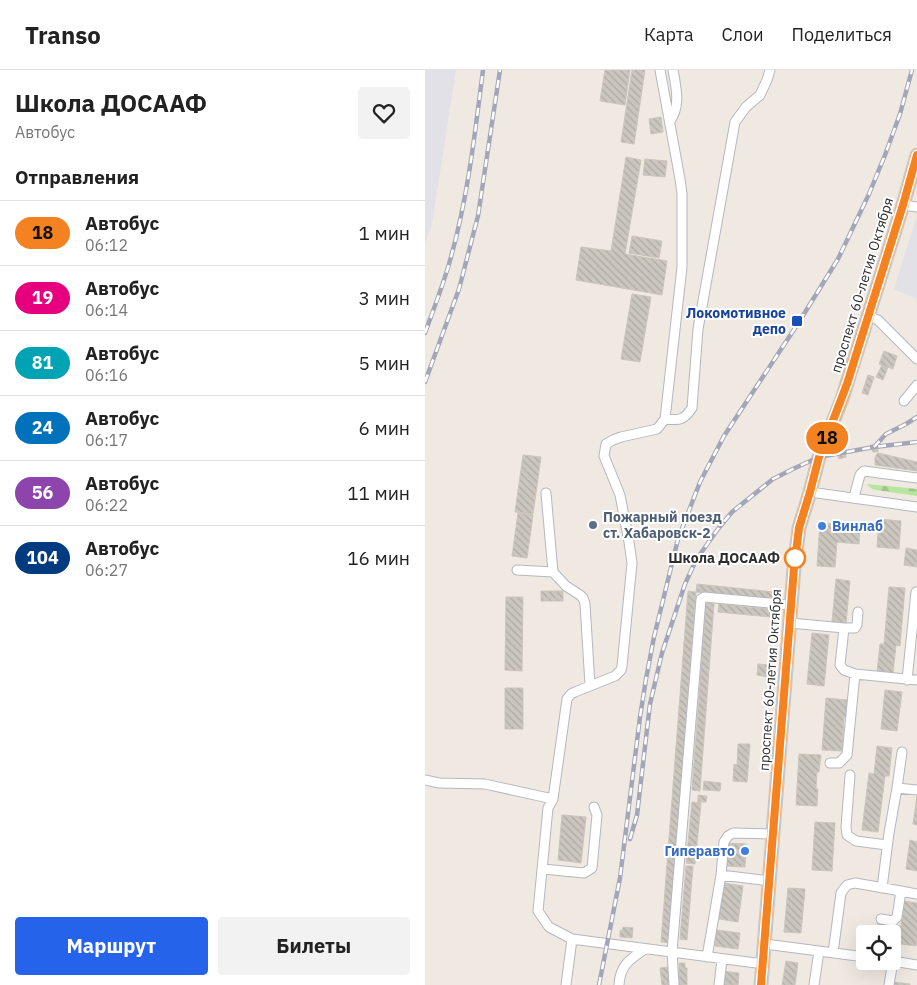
<!DOCTYPE html>
<html lang="ru">
<meta charset="utf-8">
<style>
body{margin:0;font-family:"IBM Plex Sans",sans-serif;background:#f2f2f2;color:#222;height:100vh;display:flex;flex-direction:column;font-size:19px;white-space:nowrap}
*{box-sizing:border-box;margin:0}
p{font-size:16px;color:#767676}
.icon{flex:none;width:28px;height:28px;fill:none;stroke:currentColor;stroke-width:2;stroke-linecap:round;stroke-linejoin:round}
.map{position:relative;flex:1;overflow:hidden}
.details{display:flex;flex-direction:column;background:#fff;width:425px}
.details>*{flex:none}
.badge{padding:0 10px;border-radius:16px;font-size:18px;line-height:32px}
.controls{position:absolute;left:431px;top:855px;display:grid;gap:10px}
.controls a{display:grid;place-items:center;width:45px;height:45px;border-radius:5px;background:#fff;box-shadow:0 5px 20px #0002;font-size:25px}
.map>.badge{position:absolute;translate:-50% -50%;box-shadow:0 0 0 2px #fff}
h2{padding:0 15px;font-size:19px;line-height:45px}
.round{display:grid;place-items:center;flex:none;width:52px;height:52px;border-radius:5px;background:#f2f2f2}
.summary{display:flex;align-items:center;justify-content:space-between;height:85px;padding:0 15px}
h1{font-size:24px;font-weight:700;line-height:38px}
.button{display:flex;gap:10px;margin-top:auto;padding:10px 15px}
.button a{flex:1;height:58px;border-radius:5px;background:#2563eb;color:#fff;font-size:20px;font-weight:700;line-height:58px;text-align:center}
.button a+a{background:#f2f2f2;color:#222}
ul{padding:0;list-style:none}
li{display:flex;align-items:center;gap:15px;height:65px;padding:0 15px;border-top:1px solid #e0e0e0}
li div{flex:1}
li b{display:block;font-size:19px}
li em{font-style:normal}
li .badge{min-width:55px;font-weight:700;text-align:center}
header{display:flex;align-items:center;gap:30px;box-sizing:border-box;height:70px;padding:0 25px;background:#fff;border-bottom:1px solid #e0e0e0}
header strong{font-size:24px}
nav{display:flex;gap:28px;margin-inline-start:auto;font-size:18px}
main{display:flex;flex:1;min-height:0}
.map>svg:first-child{display:block}
</style>
<header>
<strong>Transo</strong>
<nav><a>Карта</a><a>Слои</a><a>Поделиться</a></nav>
</header>
<main>
<section class="details">
<div class="summary"><div><h1>Школа ДОСААФ</h1><p>Автобус</p></div><a class="round"><svg class="icon" aria-label="heart" viewBox="0 0 24 24"><path d="M12 20l-8-8c-3-5 5-10 8-4 3-6 11-1 8 4z"/></svg></a></div>
<h2>Отправления</h2>
<ul>
<li><span class="badge" style="background:#f58220;color:#111">18</span><div><b>Автобус</b><p>06:12</p></div><em>1 мин</em></li>
<li><span class="badge" style="background:#e6007e;color:#fff">19</span><div><b>Автобус</b><p>06:14</p></div><em>3 мин</em></li>
<li><span class="badge" style="background:#00a3b4;color:#fff">81</span><div><b>Автобус</b><p>06:16</p></div><em>5 мин</em></li>
<li><span class="badge" style="background:#0072bc;color:#fff">24</span><div><b>Автобус</b><p>06:17</p></div><em>6 мин</em></li>
<li><span class="badge" style="background:#8e44ad;color:#fff">56</span><div><b>Автобус</b><p>06:22</p></div><em>11 мин</em></li>
<li><span class="badge" style="background:#003b80;color:#fff">104</span><div><b>Автобус</b><p>06:27</p></div><em>16 мин</em></li>
</ul>
<div class="button"><a>Маршрут</a><a>Билеты</a></div>
</section>
<div class="map">
<svg width="492" height="915" viewBox="0 0 492 915">
<defs>
<pattern id="forest-firs" width="22" height="20" patternUnits="userSpaceOnUse" patternTransform="scale(1.25)"><rect width="22" height="20" fill="#b6e59e"/><path d="M5 1l3.5 6h-7zM16 11l3.5 6h-7z" fill="#9dc588"/></pattern>
<pattern id="building-back-hatch" width="6" height="6" patternUnits="userSpaceOnUse" patternTransform="scale(1.25)"><rect width="6" height="6" fill="#cbc7bf"/><path d="M-1 5l2 2M0 0l6 6M5-1l2 2" fill="none" stroke="#afaba4"/></pattern>
</defs>
<rect width="100%" height="100%" fill="#efe9e1"/>
<path fill="#e3e1e8" d="M 0,0 L 31,0 L 7,154 L 0,174 Z
M 492,145 L 492,229 L 469,219 Z"/>
<path fill="url(#forest-firs)" d="M 442,414 L 492,419 L 492,426 L 451,420 L 447,419 Z"/>
<path fill="url(#building-back-hatch)" stroke="#cbc5ba" d="M 180,0 L 205,0 L 200,35 L 175,31 Z
M 207,0 L 220,0 L 209,74 L 196,72 Z
M 236,47 L 238,62 L 226,64 L 224,49 Z
M 201,87 L 216,90 L 200,184 L 242,191 L 237,225 L 151,210 L 156,177 L 186,181 Z
M 220,89 L 242,91 L 240,107 L 218,105 Z
M 207,166 L 237,171 L 234,188 L 204,183 Z
M 207,224 L 226,227 L 215,292 L 196,289 Z
M 459,281 L 472,286 L 468,299 L 454,294 Z
M 457,295 L 463,297 L 458,310 L 451,307 Z
M 443,305 L 449,307 L 443,325 L 437,323 Z
M 453,374 L 453,382 L 448,382 L 445,375 Z
M 420,381 L 421,387 L 414,389 L 412,383 Z
M 453,383 L 492,392 L 492,401 L 450,395 L 450,388 L 451,385 Z
M 98,385 L 116,387 L 108,444 L 90,442 Z
M 93,443 L 108,445 L 102,488 L 87,486 Z
M 454,449 L 476,451 L 474,479 L 452,477 Z
M 395,453 L 435,456 L 434,474 L 412,472 L 410,497 L 392,496 Z
M 481,478 L 492,480 L 492,497 L 479,495 Z
M 411,509 L 425,511 L 421,553 L 407,552 Z
M 272,514 L 349,522 L 348,530 L 271,522 Z
M 464,517 L 480,518 L 475,576 L 471,575 L 468,603 L 452,602 L 455,574 L 459,574 Z
M 116,521 L 123,521 L 123,531 L 116,531 Z
M 123,521 L 131,521 L 131,531 L 123,531 Z
M 131,521 L 138,521 L 138,531 L 131,531 Z
M 263,521 L 271,522 L 244,873 L 236,872 Z
M 81,527 L 98,527 L 97,601 L 80,600 Z
M 281,533 L 289,534 L 275,721 L 267,720 Z
M 294,534 L 345,539 L 345,547 L 293,542 Z
M 387,563 L 404,565 L 399,616 L 382,614 Z
M 333,594 L 344,595 L 343,607 L 332,605 Z
M 80,618 L 98,618 L 98,659 L 80,659 Z
M 460,620 L 477,622 L 472,661 L 456,659 Z
M 401,628 L 422,630 L 421,647 L 419,647 L 417,681 L 397,680 Z
M 313,674 L 325,674 L 322,712 L 308,711 L 309,694 L 312,695 Z
M 452,676 L 467,678 L 464,706 L 460,706 L 453,762 L 437,760 L 444,703 L 449,704 Z
M 374,684 L 396,685 L 394,702 L 392,702 L 391,719 L 393,719 L 392,736 L 371,735 Z
M 279,711 L 296,713 L 295,721 L 278,720 Z
M 273,725 L 282,726 L 281,732 L 273,732 Z
M 492,726 L 492,755 L 488,754 Z
M 267,732 L 276,733 L 270,794 L 261,793 Z
M 137,745 L 161,747 L 156,793 L 133,790 Z
M 390,752 L 410,753 L 407,801 L 387,800 Z
M 485,770 L 492,772 L 492,801 L 481,799 Z
M 302,773 L 321,774 L 320,797 L 301,796 Z
M 261,796 L 268,796 L 262,870 L 255,869 Z
M 298,813 L 318,816 L 313,852 L 294,849 Z
M 363,818 L 380,819 L 376,863 L 359,862 Z
M 479,831 L 492,833 L 492,868 L 491,876 L 468,873 L 468,864 L 452,864 L 453,853 L 476,856 Z
M 198,857 L 208,858 L 207,868 L 195,867 L 195,860 L 197,861 Z
M 291,860 L 315,863 L 313,879 L 290,876 Z
M 361,891 L 373,893 L 370,915 L 357,915 Z
M 254,893 L 260,893 L 260,898 L 262,898 L 262,915 L 254,915 Z
M 243,897 L 245,915 L 237,915 L 235,898 Z
M 297,901 L 314,903 L 313,915 L 295,915 Z
M 468,912 L 485,914 L 485,915 L 467,915 Z"/>
<g fill="none" stroke-linecap="round" stroke-linejoin="round">
<defs>
<path id="minor" d="M 235,0 L 255,109 L 257,124 L 257,197 L 240,349 L 232,359 L 196,367 L 188,370 L 181,374 L 179,386 L 195,425 L 204,472 L 207,493 L 197,596 L 196,600 L 190,606 L 150,622 L 146,624 L 142,629 L 128,729 L 123,738 L 113,841 L 124,857 L 147,869 L 339,894
M 245,51 C 256,36 251,17 248,0
M 478,135 L 492,137
M 444,246 L 453,250 L 492,289
M 479,331 L 492,315
M 240,349 C 255,350 258,351 267,338 L 273,259 L 310,52 L 321,37 L 335,25 L 342,10 L 345,0
M 385,422 L 492,437
M 121,423 L 128,502 L 141,516 L 155,525 L 158,528 L 160,534 L 165,615
M 429,427 L 435,405 L 439,401 L 492,408
M 92,500 L 128,502
M 365,553 L 419,558 L 415,595 L 419,600 L 430,604
M 419,558 L 430,558 L 432,555 L 433,542
M 482,610 L 491,522
M 477,682 L 472,718 L 492,720
M 405,693 L 414,693 L 422,685 L 430,604 L 492,610
M 425,705 L 421,757 L 422,765 L 431,771 L 462,775
M 0,710 L 14,713 L 60,714 L 128,729
M 118,799 L 159,803 L 167,798 L 172,745 L 169,737
M 296,805 L 345,811
M 457,818 L 464,763 L 472,718
M 456,849 L 468,851 L 472,847 L 476,821 L 492,824
M 340,874 L 440,887
M 408,883 L 416,823 L 422,815 L 430,813 L 476,821
M 282,887 L 296,805 L 299,772 L 303,766 L 308,763 L 349,764
M 468,891 L 492,895
M 141,915 L 147,869
M 194,915 C 195,895 205,889 220,879
M 249,915 L 247,882 L 276,529 L 279,527 L 366,535
M 294,915 L 297,889
M 389,915 L 394,881
M 464,915 L 468,891"/>
<path id="highway" d="M 336,915 L 369,498 L 374,458 L 385,422 L 394,387 L 417,329 L 478,135 L 492,85"/>
</defs>
<use href="#minor" stroke="#b4b7c1" stroke-width="11"/>
<use href="#highway" stroke="#c9c9c9" stroke-width="15"/>
<use href="#minor" stroke="#fff" stroke-width="9"/>
<use href="#highway" stroke="#ffa35c" stroke-width="12"/>
<defs>
<path id="rail" d="M 0,263 C 9,238 19,213 26,187 C 43,126 50,63 58,0
M 0,312 L 34,219 L 53,146 L 75,0
M 449,377 L 461,364 L 481,354 L 492,347
M 205,769 L 212,745 L 225,634 L 237,583 L 260,514 L 271,490 L 293,459 L 307,442 L 348,409 L 370,398 L 394,387 L 449,377 L 492,372
M 174,915 L 195,808 L 215,647 L 221,609 L 229,567 L 253,469 L 275,412 L 299,366 L 374,252 L 413,189 L 444,124 L 460,85 L 475,44 L 487,0"/>
</defs>
<use href="#rail" stroke="#a3a6b8" stroke-width="4.5"/>
<use href="#rail" stroke="#fff" stroke-width="2.5" stroke-dasharray="8" stroke-linecap="butt"/>
</g>
<g fill="none" stroke-linecap="round" stroke-linejoin="round">
<defs>
<path id="line" d="M 336,915 L 369,498 L 374,458 L 385,422 L 394,387 L 422,314 L 478,135 L 492,85"/>
</defs>
<use href="#line" stroke="#fff" stroke-width="11"/>
<use href="#line" stroke="#f58220" stroke-width="8"/>
</g>
<rect fill="#1a4fb4" stroke="#fff" stroke-width="2" x="366" y="245" width="12" height="12" rx="2.5"/>
<circle fill="#5c6f8a" stroke="#fff" stroke-width="2" cx="168" cy="455" r="5"/>
<g fill="#3f7fe0" stroke="#fff" stroke-width="2">
<circle cx="397" cy="456" r="5"/>
<circle cx="320" cy="781" r="5"/>
</g>
<circle fill="#fff" stroke="#f58220" stroke-width="2.5" cx="370" cy="488" r="10"/>
<g text-anchor="middle" dominant-baseline="central" stroke-width="4" stroke-linejoin="round" paint-order="stroke">
<g font-size="14" fill="#2e2e2e" stroke="#fff">
<text transform="translate(437 215) rotate(-73)">проспект 60-летия Октября</text>
<text transform="translate(345 610) rotate(-86)">проспект 60-летия Октября</text>
</g>
<g font-size="14" font-weight="bold" fill="#164399" stroke="#fff" text-anchor="end">
<text x="361" y="243">Локомотивное<tspan x="361" dy="16">депо</tspan></text>
</g>
<g font-size="14" font-weight="bold" fill="#4e5e75" stroke="#fff" text-anchor="start">
<text x="178" y="447">Пожарный поезд<tspan x="178" dy="16">ст. Хабаровск-2</tspan></text>
</g>
<g font-size="14" font-weight="bold" fill="#366cbe" stroke="#fff" text-anchor="start">
<text x="407" y="456">Винлаб</text>
<text x="310" y="781" text-anchor="end">Гиперавто</text>
</g>
<g font-size="14" font-weight="bold" fill="#2e2e2e" stroke="#fff" text-anchor="end">
<text x="355" y="488">Школа ДОСААФ</text>
</g>
</g>
</svg>
<div class="controls">
<a><svg class="icon" aria-label="locate" viewBox="0 0 24 24"><circle cx="12" cy="12" r="6"/><path d="M12 2v4M12 18v4M2 12h4M18 12h4"/></svg></a>
</div>
<b class="badge" style="left:402px;top:368px;background:#f58220;color:#111">18</b>
</div>
</main>
